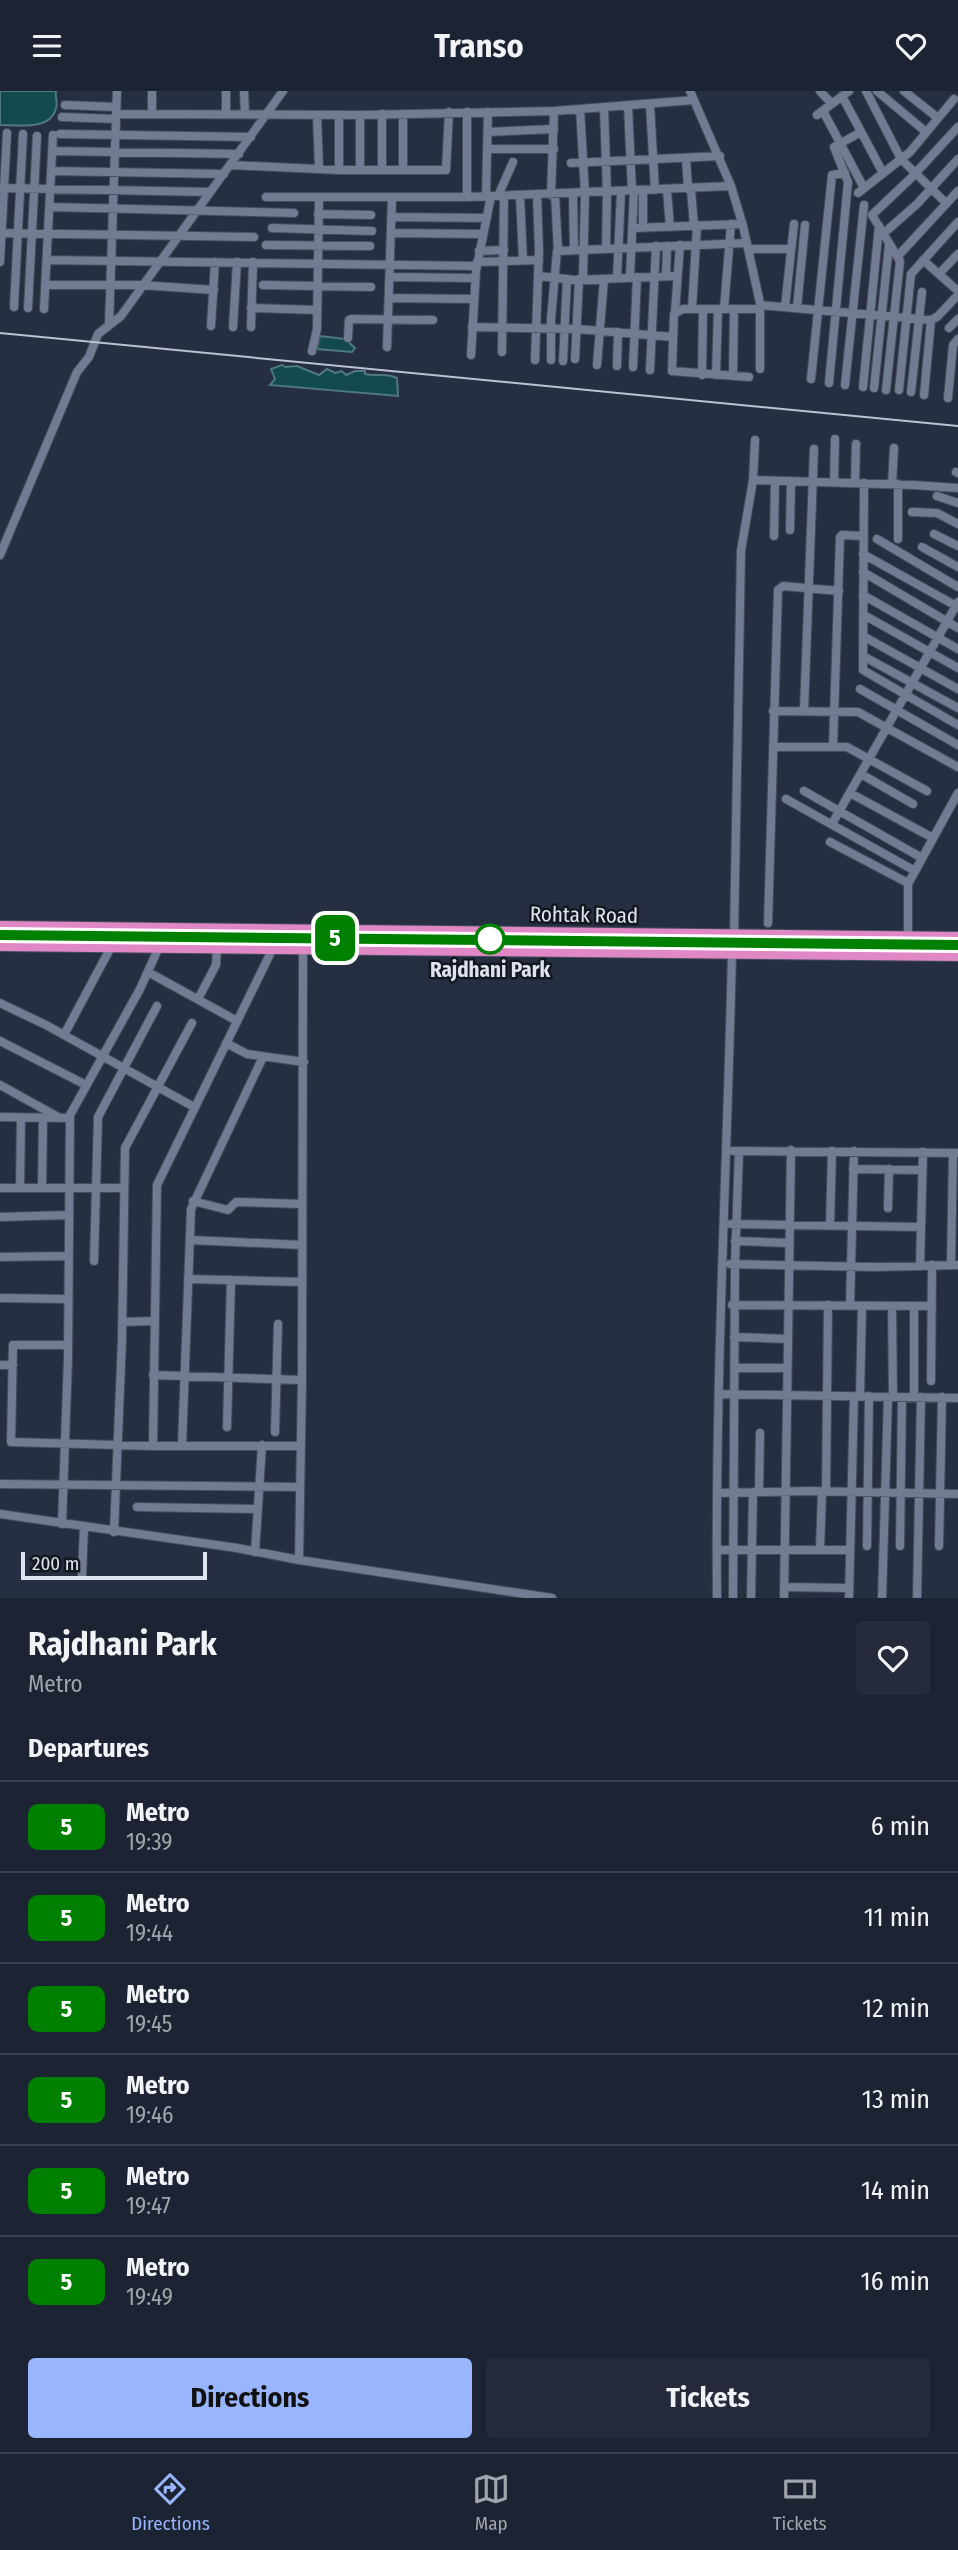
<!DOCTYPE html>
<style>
body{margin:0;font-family:"Fira Sans Condensed",sans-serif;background:#252b3a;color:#f1f3f6;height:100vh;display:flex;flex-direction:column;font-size:26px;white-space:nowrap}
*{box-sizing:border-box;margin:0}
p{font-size:23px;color:#a0a4ac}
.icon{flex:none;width:38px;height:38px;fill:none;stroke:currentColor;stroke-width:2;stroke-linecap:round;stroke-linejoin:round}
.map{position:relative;height:1507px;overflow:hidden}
.sheet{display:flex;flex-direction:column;background:#1c2332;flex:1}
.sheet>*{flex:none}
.badge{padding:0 14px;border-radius:10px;font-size:24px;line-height:46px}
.scale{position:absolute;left:21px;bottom:18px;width:186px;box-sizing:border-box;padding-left:7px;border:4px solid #dde4f0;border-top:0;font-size:19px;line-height:24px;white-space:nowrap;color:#dde4f0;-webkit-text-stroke:5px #131720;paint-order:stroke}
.map>.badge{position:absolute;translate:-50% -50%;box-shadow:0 0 0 4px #fff}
h2{padding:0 28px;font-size:26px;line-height:63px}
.round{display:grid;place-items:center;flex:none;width:74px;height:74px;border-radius:7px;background:#252b3a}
.head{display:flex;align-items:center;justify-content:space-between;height:119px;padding:0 28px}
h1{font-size:33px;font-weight:700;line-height:52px}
.action{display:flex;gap:14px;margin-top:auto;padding:14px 28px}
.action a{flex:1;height:80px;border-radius:7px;background:#99b5fd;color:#111;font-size:28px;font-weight:700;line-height:80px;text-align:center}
.action a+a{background:#252b3a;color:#f1f3f6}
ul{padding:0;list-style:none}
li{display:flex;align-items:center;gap:21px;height:91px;padding:0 28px;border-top:2px solid #3a404d}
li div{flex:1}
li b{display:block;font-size:26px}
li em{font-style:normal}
li .badge{min-width:77px;font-weight:700;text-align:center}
header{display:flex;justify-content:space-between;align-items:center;height:91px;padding:0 28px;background:#1c2332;font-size:32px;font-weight:700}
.tab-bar{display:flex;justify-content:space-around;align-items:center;height:98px;border-top:2px solid #3a404d;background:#1c2332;font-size:19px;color:#a0a4ac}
.tab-bar a{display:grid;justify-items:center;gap:4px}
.tab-bar .on{color:#99b5fd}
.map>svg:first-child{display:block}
</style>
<header><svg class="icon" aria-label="menu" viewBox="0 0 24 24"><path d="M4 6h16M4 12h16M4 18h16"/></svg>Transo<svg class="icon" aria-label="heart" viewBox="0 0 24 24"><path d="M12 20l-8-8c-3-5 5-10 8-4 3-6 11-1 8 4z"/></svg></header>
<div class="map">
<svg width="958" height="1507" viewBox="0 0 958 1507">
<rect width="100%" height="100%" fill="#262f42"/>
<path fill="#124a50" stroke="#4f7880" stroke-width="2" d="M 0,0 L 56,0 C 55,6 58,12 56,17 C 51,40 17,34 0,34 Z
M 320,245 L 345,248 L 355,257 L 352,261 L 317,258 Z
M 282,274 L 285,276 L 297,275 L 319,284 L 327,278 L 335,282 L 342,280 L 346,284 L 355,280 L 365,280 L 365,283 C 377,286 385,281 397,287 L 398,305 L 270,294 L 275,288 L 271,278 Z"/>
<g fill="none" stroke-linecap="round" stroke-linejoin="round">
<defs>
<path id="minor" d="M 244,0 L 245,23
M 690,0 L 731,95 L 743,135 L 760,212 L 760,278
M 820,0 L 832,13
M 866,0 L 901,68 L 946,112
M 877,0 L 926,41
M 904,0 L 938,27
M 842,5 L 883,82
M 65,14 L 116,16
M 650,14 L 655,99
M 628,15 L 632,100
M 604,17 L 607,101 L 606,158
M 580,18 L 585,102 L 583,188
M 823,20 L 864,97
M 467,21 L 467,106
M 116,23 L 360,24 L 554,20 L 694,9
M 152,23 L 152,0
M 226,23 L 226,0
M 382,23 L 382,78
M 317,24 L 319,78
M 360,24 L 360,79
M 817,24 L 849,0
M 62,26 L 116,28
M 488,41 L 554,38
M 60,43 L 251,46
M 487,58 L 554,58
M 52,60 L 239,63
M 686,67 L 688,98
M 571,72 L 720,65
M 230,74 L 339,79 L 446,79 L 449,21
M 403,78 L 403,23
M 339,79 L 339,24
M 51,80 L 224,83
M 0,97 L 210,101
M 691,98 L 694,135
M 667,99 L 670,136
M 643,100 L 643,137
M 858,102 L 910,61 L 954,8
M 555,103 L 558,160 L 747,152
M 573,103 L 574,159
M 551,104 L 554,20
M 498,105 L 513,71
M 520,105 L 523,169
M 266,106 L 467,106 L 731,95
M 486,106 L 488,21
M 50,116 L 294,122
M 318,123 L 371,124
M 391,126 L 487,127
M 272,137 L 372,140
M 633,137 L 742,133
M 0,142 L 254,146
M 391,142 L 482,143
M 883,143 L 917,113 L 958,68
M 266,154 L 370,155
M 748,158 L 791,158
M 479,160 L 504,159
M 898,165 L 958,100
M 47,169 L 477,175
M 923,169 L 958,200
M 0,171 L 7,42
M 477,171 L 539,169
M 939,183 L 958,163
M 538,185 L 575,189 L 677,185
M 666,185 L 667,155
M 390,186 L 475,187
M 630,186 L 634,100
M 617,187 L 621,101
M 46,194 L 141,194 L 214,199
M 263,194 L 371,196
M 389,207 L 473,208
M 760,214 L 931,229 L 937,226 L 958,204
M 14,216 L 23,43
M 785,216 L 794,133
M 28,217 L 37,45
M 251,217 L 317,219
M 797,217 L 805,134
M 44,218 L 53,44
M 692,218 L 697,135
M 724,218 L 731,133
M 675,221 L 680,154
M 109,234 L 117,0
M 211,235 L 215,171
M 233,236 L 237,171
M 251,236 L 253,171
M 472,236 L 577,238 L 673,246
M 949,237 L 958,228
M 348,247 L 349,229 L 351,228 L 433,229
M 387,256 L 392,107
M 312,260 L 317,238 L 319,107
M 502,261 L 504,105
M 471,264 L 476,180 L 491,105
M 575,268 L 579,188
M 535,269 L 539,159 L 537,104
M 551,269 L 551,228 L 557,160
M 563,270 L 567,188
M 597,274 L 604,188
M 617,275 L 618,241
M 633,276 L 637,186
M 650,279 L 656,155
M 702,284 L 703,218
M 716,284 L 718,218
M 733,285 L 734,218
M 749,286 L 672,280 L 674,223 L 683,218 L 760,218
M 811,288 L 832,84 L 845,82
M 829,292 L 848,91 L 834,56 L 861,41
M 845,294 L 864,114
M 863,296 L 879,135
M 874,297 L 889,154
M 886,299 L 900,170 L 872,124 L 911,87 L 958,36
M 899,299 L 911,183 L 958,131
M 911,301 L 922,201
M 924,304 L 931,229
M 948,307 L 953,254 L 958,248
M 956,381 L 958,382
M 753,389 L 913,394 L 958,397
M 834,391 L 835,348
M 855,392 L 856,353
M 864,392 L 863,579 L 958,634
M 892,393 L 894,357
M 937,405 L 958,412
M 912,421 L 937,422 L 958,433
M 790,439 L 791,390
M 934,443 L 958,455
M 774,445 L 775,390
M 877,448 L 958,496
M 898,448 L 898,393
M 922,456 L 958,476
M 863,463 L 958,516
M 0,464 L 77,281 L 89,266 L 98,243 L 121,225 L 283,0
M 863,481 L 958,537
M 863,504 L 958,558
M 864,524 L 958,577
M 863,545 L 958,598
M 863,565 L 958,617
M 860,598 L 958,654
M 773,620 L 858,621 L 958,676
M 804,620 L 814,358
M 773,656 L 847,656 L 927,700
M 833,656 L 840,446 L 842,444 L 863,445
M 861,683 L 913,713
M 804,700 L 922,767
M 850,702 L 933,747
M 786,708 L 915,780
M 832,733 L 958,511
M 830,751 L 908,792
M 768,832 L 778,499 L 783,495 L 839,500
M 734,845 L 741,460 L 753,389 L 755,349
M 908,864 L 908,793 L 958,702
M 148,881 L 237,930
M 198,908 L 216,874 L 217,856
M 0,912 L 46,934 L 194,1016
M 64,944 L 111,856
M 0,950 L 86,994
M 226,952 L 247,963 L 304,971
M 0,994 L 58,1026
M 0,1026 L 70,1027
M 733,1060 L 958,1062
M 853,1078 L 922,1079
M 0,1097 L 124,1097
M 20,1097 L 21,1027
M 42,1097 L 43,1027
M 193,1110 L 228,1119 L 236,1111 L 302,1113
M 888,1117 L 889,1078
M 0,1126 L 68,1124
M 731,1133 L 921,1136
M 830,1135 L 832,1060
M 190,1149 L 302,1154
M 735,1150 L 789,1152
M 0,1166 L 67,1165
M 94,1170 L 98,1026 L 157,915
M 730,1173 L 875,1176 L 958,1174
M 951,1174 L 953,1062
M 920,1175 L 923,1061
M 188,1188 L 302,1191
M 0,1207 L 67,1208
M 732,1214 L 932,1215
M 850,1215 L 854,1060
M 892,1215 L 893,1306
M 122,1231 L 154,1230
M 734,1246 L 788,1248
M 67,1254 L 13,1254 L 11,1351 L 153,1355 L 301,1355
M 0,1274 L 13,1274
M 735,1277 L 787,1277
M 153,1284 L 302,1289
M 931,1290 L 932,1174
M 719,1303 L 958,1307
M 860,1305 L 862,1215
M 914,1306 L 914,1215
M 227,1336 L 231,1189
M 275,1341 L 278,1233
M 182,1354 L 191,1118 L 263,966
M 153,1355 L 157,1094 L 273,857
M 0,1393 L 300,1396
M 759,1401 L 760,1342
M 826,1401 L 828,1214
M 717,1402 L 810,1400 L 958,1403
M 137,1416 L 258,1418
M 0,1423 L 237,1457 L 299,1469 L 552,1507
M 62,1433 L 68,1268 L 70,1024 L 140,898 L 159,856
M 114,1441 L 122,1249 L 125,1057 L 192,932
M 867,1455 L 869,1305
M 900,1455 L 902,1306
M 939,1455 L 942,1306
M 820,1458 L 822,1401
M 717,1459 L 850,1459
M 255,1461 L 262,1354
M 299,1469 L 302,1289 L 303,857
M 82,1484 L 84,1436
M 784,1496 L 849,1497
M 717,1507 C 715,1292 727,1077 732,862
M 733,1507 L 735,1173 L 739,1060
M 751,1507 L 753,1401
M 784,1507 L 791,1059
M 849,1507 L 854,1305
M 882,1507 L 888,1306
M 917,1507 L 921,1306"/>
<path id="highway" d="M 0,836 L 958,847
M 0,854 L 958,864"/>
</defs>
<use href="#minor" stroke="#454c5c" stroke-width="10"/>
<use href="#highway" stroke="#454c5c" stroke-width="14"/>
<use href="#minor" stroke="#717c92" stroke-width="8"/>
<use href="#highway" stroke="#e087c5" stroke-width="12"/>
<path stroke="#bbc2d0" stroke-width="2" d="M 0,242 L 958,335
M 0,844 L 958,854"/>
</g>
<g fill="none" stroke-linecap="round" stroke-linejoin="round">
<defs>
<path id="line" d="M 0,844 L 958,854"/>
</defs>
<use href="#line" stroke="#fff" stroke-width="16"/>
<use href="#line" stroke="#008000" stroke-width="10"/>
</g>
<circle fill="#fff" stroke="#008000" stroke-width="3.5" cx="490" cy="848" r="14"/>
<g text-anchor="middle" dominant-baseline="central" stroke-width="5" stroke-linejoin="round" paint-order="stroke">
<g font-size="21" fill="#dde4f0" stroke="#131720">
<text transform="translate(584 824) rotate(1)">Rohtak Road</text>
</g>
<g font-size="21" font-weight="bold" fill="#dde4f0" stroke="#131720">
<text x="490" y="879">Rajdhani Park</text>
</g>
</g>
</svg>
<div class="scale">200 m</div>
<b class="badge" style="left:335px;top:847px;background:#008000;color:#fff">5</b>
</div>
<section class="sheet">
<div class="head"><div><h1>Rajdhani Park</h1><p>Metro</p></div><a class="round"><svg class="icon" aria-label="heart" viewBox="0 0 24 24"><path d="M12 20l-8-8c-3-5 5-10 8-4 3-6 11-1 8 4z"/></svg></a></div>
<h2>Departures</h2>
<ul>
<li><span class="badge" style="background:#008000;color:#fff">5</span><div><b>Metro</b><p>19:39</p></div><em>6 min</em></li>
<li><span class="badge" style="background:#008000;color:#fff">5</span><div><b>Metro</b><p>19:44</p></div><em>11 min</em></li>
<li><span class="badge" style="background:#008000;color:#fff">5</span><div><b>Metro</b><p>19:45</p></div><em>12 min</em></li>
<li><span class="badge" style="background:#008000;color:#fff">5</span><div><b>Metro</b><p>19:46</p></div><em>13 min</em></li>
<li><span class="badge" style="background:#008000;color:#fff">5</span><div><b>Metro</b><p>19:47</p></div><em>14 min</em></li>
<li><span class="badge" style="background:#008000;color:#fff">5</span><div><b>Metro</b><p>19:49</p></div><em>16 min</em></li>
</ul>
<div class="action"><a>Directions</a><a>Tickets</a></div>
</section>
<nav class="tab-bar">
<a class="on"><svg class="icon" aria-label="directions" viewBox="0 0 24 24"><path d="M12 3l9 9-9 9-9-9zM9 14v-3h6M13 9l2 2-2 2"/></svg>Directions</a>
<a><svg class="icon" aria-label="map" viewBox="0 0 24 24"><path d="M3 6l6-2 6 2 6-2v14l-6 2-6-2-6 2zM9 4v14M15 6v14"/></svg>Map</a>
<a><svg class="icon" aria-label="tickets" viewBox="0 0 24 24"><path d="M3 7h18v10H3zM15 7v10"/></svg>Tickets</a>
</nav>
